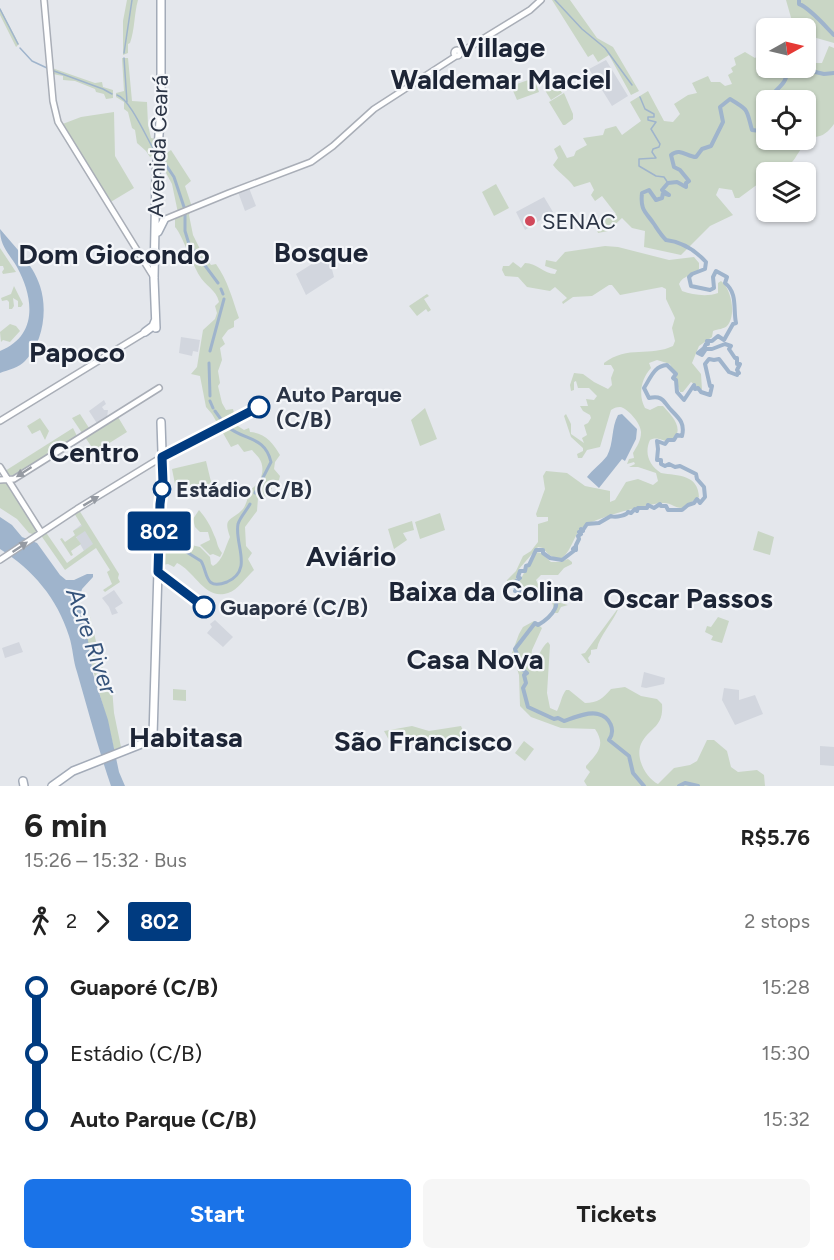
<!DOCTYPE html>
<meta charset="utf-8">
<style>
body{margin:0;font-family:Figtree,sans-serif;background:#f6f6f6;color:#222;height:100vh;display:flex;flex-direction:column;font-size:22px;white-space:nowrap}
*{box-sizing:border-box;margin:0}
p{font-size:20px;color:#767676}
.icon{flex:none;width:33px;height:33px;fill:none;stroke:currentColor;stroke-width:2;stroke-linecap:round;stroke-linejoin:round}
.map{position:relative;height:786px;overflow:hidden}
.drawer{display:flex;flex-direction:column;background:#fff;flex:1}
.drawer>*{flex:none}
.badge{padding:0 12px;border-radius:4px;font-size:21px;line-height:39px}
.needle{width:39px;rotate:82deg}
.buttons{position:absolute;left:756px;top:18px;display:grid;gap:12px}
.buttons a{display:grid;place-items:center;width:60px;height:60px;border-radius:9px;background:#fff;box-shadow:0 2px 4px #0004;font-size:30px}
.map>.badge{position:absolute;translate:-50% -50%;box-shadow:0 0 0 3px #fff}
.legs{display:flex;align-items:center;gap:9px;height:66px;padding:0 24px;font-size:20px}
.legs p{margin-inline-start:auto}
.overview{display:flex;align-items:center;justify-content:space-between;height:102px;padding:0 24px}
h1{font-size:33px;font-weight:700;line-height:45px}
.action{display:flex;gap:12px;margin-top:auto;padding:12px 24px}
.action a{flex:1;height:69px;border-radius:9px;background:#1a73e8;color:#fff;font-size:24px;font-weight:700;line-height:69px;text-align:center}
.action a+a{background:#f6f6f6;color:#222}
ul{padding:0 24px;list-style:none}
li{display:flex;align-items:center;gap:21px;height:66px;font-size:22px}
li i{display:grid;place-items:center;width:9px;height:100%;margin:0 8px;background:currentColor}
li i::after{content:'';width:15px;height:15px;margin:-8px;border:4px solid;border-radius:50%;background:#fff}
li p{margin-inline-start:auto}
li:first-child i{background:linear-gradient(#0000 50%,currentColor 0)}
li:last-child i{background:linear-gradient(currentColor 50%,#0000 0)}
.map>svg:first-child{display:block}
</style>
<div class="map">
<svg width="834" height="786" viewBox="0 0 834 786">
<rect width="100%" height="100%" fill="#e4e7ec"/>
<path fill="#d2d6de" d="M 606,60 L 628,96 L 612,106 L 589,69 Z
M 249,188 L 256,206 L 245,211 L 238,192 Z
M 544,197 L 553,212 L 525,230 L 516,212 Z
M 328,254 L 334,277 L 306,295 L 296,274 Z
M 181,337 L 200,340 L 198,352 L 193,351 L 192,356 L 179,353 Z
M 104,400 L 106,404 L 102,407 L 104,410 L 108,410 L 107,417 L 100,421 L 101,424 L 98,425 L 89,411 Z
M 82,524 L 94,544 L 84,551 L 73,531 Z
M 114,590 L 123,603 L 115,608 L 118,613 L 112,615 L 109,607 L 102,598 Z
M 215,620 L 233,637 L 223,647 L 207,633 L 212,627 L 210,624 Z
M 19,642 L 23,652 L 5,658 L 2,648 Z
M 644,672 L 665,678 L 664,684 L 646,688 L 641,687 Z
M 724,688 L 739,690 L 739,700 L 755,695 L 763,714 L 735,725 L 722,700 Z
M 820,746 L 834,747 L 834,766 L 820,765 Z"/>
<path fill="#c9d6c5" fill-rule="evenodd" d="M 127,0 L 138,0 C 134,14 135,29 130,43 L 128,44 L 128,53 L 123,55 L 123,21 Z
M 552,0 L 570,0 L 597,38 L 613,47 L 639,91 L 631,95 L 609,55 L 598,62 L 593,54 L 588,57 Z
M 786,0 L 834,0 L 834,43 L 806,35 L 806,28 L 794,28 Z
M 0,8 L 19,44 L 16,47 L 0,15 Z
M 829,46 L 834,48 L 834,124 C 828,132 822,138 811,137 C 793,153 797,172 766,172 L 766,178 L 739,198 L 735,198 L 732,190 L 719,188 L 716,195 L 733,215 L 710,226 L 681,255 L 644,247 L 645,231 L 632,228 L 622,218 L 608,231 L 598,233 L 595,223 L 601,219 L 616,214 L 602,196 L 595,201 L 591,195 L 594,190 L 590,182 L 574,187 C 568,178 560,174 553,165 L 558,158 L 554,149 L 560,145 L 567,158 L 574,156 L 576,151 L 587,145 L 583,138 L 603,135 L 605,129 L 616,126 L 622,135 L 641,121 L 630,102 L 648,91 L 664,121 L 673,122 L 680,114 L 674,104 L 688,95 L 697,93 L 692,83 L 708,76 L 711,82 L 720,82 L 725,86 L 732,84 L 728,75 L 733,72 L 731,68 L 736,65 L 734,58 L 745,52 L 755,58 L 766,49 L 766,68 L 806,68 L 806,55 L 811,54 L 816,63 L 822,63 ZM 766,100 L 806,100 L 806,140 L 766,140 Z
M 122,58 L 128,58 L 132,101 L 147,102 L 148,125 L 151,138 L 156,139 L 157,153 L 150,157 L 146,151 L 137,143 L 135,130 L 132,128 L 128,112 L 124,109 L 124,102 L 116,97 L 116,93 L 124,91 Z
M 52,68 L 95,83 L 102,82 L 103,87 L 113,90 L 113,98 L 106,99 L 104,94 L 96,92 L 95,89 L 75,81 L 63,80 L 63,76 L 53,74 Z
M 534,78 L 539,92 L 517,100 L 511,86 Z
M 551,79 L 554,79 L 562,93 L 551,100 L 543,87 L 545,85 L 544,83 Z
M 564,93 L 573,114 L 573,119 L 565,125 L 563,125 L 549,102 Z
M 114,112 L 115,156 L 134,188 L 109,203 L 60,125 L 81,117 Z
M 171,150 L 191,181 L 185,186 L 192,207 L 189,215 L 193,235 L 201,251 L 211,265 L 216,264 C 228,281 232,298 239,318 L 234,321 L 234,327 L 228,330 L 222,338 L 225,344 L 220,348 L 222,360 L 218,371 L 220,383 L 218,386 L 222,403 L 226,410 L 233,409 L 235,417 L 233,419 L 238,426 L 244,430 L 249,428 L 250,432 C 265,433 273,443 280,455 L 275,462 L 274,469 L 280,476 L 279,480 L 271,483 L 272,489 L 265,491 L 267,496 L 258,498 L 257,511 L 245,527 L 246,546 L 252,553 L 248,559 L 254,570 C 246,577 238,590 228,593 C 205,601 195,571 177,563 L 174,567 L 168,564 L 158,566 L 160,539 L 165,538 L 170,543 C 181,542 190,545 200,547 L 210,557 L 211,564 L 213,566 C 223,561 225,547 230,537 C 223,517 230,522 242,510 C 246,507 247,498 250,493 L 249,490 C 260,485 267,470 259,458 C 257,455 254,453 252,450 L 244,452 L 238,444 L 231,447 L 212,414 L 206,407 L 200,376 L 191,374 L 197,367 L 203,330 L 215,319 L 217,313 L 215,306 L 219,302 C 216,289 205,286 199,275 C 193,265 181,233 175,227 L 175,215 L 178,213 L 172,184 L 165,171 L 160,171 L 161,157 Z
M 496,184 L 509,208 L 494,216 L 482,192 Z
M 605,246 L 618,247 L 669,260 L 694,257 L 699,263 L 699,269 C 693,276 683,275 679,284 L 682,291 C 693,295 707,297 718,293 L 718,283 L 721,281 C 731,288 737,315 727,326 C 724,329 718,329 713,331 L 712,337 L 699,346 L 692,363 L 701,374 L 702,390 L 691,382 L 683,392 L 680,392 L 670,364 L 657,360 L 649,363 L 651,368 C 641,379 638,395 645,408 L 650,410 L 658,406 L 663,406 C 670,414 682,425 676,436 C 675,439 672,441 669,441 C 661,441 658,436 650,440 C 644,453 649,465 661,473 C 678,476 698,474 699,497 L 682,508 C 675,508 671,503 664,503 C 653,502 591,519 583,527 C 573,535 573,549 562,558 C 553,559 548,555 543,548 L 538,547 L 519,569 L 514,585 L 508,590 L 506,587 L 507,580 L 516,571 L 523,556 L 531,551 L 538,542 L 538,524 L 548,521 L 548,517 L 537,517 L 536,514 L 545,489 L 543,476 L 546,471 L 567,473 L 585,486 L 610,491 L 610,502 L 615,500 L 626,482 L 638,479 L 653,485 L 658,481 L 656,473 L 638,467 L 629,467 L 635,464 L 634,462 L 627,464 L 629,459 L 634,458 L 633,453 C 637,446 641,441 641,432 C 641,424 628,408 620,407 C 616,407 614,408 611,410 L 600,447 L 587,450 L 582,458 L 578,458 L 577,454 L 583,451 L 583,448 L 571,437 L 564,416 L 566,414 L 571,424 L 571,434 L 584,443 L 582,438 L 587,435 L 584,425 L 588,423 L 591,418 L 590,415 L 583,411 L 580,406 L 588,406 L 586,399 L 594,400 L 597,396 L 589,388 L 578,388 L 576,381 L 574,382 L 574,390 L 571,391 L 570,385 L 574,373 L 583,374 L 594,382 L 608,389 L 612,385 L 611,378 L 614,370 L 611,365 L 604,365 L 604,363 C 628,345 650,357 673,346 L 675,341 L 672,328 L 675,318 L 666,299 L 666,289 L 662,287 L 620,295 L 612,285 L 609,285 L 592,296 L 573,297 L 563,304 L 562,302 L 567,298 L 555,287 L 550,291 L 527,287 L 518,277 L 505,276 L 502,270 L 503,266 L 509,266 L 513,262 L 521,268 L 525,263 C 537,263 544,274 555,274 L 557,270 L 545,266 L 546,260 L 556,262 L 565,252 Z
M 0,248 L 16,272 L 3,274 L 2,272 L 4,269 L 3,266 L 0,266 Z
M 14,286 L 23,304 L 21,307 L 18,307 L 18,301 L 13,298 L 14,306 L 12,309 L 9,309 L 9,302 L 7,300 L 2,301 L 1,298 L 11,294 Z
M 427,294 L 429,296 L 424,299 L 431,310 L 428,312 L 426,309 L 417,316 L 409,306 Z
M 10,324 L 16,326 L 20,331 L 10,342 L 3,340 L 1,342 L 0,332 Z
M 425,408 L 437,439 L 420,446 L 411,420 Z
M 80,414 L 89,428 L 82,433 L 72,418 Z
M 118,417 L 127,432 L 95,452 L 85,437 Z
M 40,418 L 49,431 L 45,440 L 40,430 L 32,434 L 27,426 Z
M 73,428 L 77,436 L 14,476 L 6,474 L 5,471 Z
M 206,461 L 212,486 L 177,494 L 172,469 Z
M 0,481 L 7,482 L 39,532 L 36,535 L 29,533 L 17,519 L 0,508 Z
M 79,510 L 119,574 L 118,578 L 120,582 L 105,592 L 103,590 L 112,584 L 107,572 L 110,570 L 96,548 L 65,570 L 40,534 L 45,531 L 67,563 L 93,544 L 85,531 L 76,537 L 81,544 L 71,551 L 73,555 L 71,556 L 60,539 L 62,538 L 65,542 L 75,535 L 73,531 L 82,526 L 74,513 Z
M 199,510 C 205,517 211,526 214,535 C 218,542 216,545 222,553 L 220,557 L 213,554 L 210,555 L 200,545 L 210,540 L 208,532 L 200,532 L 195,527 L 193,519 Z
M 440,513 L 445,530 L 420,539 L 415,522 Z
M 412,521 L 414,530 L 403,533 L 407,540 L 394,549 L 388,529 Z
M 758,531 L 774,537 L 770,555 L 753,550 Z
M 535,552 L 541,553 L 551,562 L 560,562 L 568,559 L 572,562 L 572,564 L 564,568 L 558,575 L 541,575 L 536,580 L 539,586 L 548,590 L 557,602 L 568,605 L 561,607 L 558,613 L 554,613 C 552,578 529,602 515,590 Z
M 619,607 C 614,621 599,636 597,649 L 591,650 L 591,654 L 588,658 L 590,663 L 588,663 L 581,654 L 585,653 Z
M 90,617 L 103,670 L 112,688 L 114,713 L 121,747 L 114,750 C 106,706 87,665 85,620 Z
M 718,617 L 729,621 L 722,643 L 711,640 L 713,636 L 705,632 L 707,626 L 711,627 Z
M 534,621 L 542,628 L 532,650 L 531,657 L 533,660 C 540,657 541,647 548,642 L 550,645 L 547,693 L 550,708 L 557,711 C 561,703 561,697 566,690 L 569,690 L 585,703 C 598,703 603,698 611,689 L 625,687 L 641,696 L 657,699 L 662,704 C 664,728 649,727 641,744 C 635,758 646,778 658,784 L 674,768 L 690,765 L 697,761 L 707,740 L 714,740 L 727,751 L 731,767 L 738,772 L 757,770 L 764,775 L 765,786 L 587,786 L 584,781 L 590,772 L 586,768 L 586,766 C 598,753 606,745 595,729 L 561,728 L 531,717 L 520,706 L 519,675 L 512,653 L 519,634 L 523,627 Z
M 173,689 L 186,690 L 186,701 L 173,700 Z
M 412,726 L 429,731 L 461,726 L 465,736 L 449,740 L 418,741 L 409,744 L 404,733 L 389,740 L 384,731 Z
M 524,741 L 534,749 L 525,761 L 515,753 Z"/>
<path fill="#9fb4cc" d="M 0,229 C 14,246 33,264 40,286 C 48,310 43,343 25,361 C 20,367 8,370 0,373 L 0,351 C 38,336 34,298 17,267 C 8,252 0,246 0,229 Z
M 622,414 L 637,429 L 636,439 L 625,461 L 622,459 L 599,488 L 587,477 C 593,469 601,464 607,456 C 614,443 611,428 618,415 Z
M 0,517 L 12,525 L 22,537 L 37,543 L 60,575 L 66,580 L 74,580 L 87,574 L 93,574 L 93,577 L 82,589 L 79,600 L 80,607 L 85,620 L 93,674 L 108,720 L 119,772 L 125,786 L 111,786 C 98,748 88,710 77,672 C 73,661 73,648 69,636 C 57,598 33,570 0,549 Z"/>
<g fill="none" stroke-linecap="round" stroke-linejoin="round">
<path stroke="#9fb4cc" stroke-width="1.5" d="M 555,0 L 582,29 L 605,48 L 632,85
M 0,9 L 18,44
M 20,48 L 32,61 L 47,68
M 124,53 L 132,0
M 124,58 L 127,102
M 54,71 L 103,89 L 112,94
M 117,95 C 130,99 146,137 154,150
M 640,97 L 645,109 L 654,114 L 654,117 L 648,117 L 648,120 L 656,122 L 651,129 L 660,144 L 659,147 L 653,149 L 652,152 L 656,158 L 639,159 L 639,166 L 656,176 L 664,177 L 668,183"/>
<path stroke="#9fb4cc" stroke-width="3" d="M 164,162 L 174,177 L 185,210 L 185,231 L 189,244 L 218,283
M 221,289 L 223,294
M 210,351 L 224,299
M 209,363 L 210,396
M 210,401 L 213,408
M 215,411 L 223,422
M 228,427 C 245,441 265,436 271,462 L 255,493
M 168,544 L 180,548 L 201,561 C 208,572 204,591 227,582 C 254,570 234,544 238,524 C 240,517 247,510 250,504"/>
<path stroke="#9fb4cc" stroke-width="4" d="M 799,0 L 799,4 C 810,8 825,26 834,35
M 806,63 L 811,71 L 824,74 L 834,73
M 766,109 L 764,104 C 772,90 789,86 787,68
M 644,786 L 633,773 L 629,756 L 609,740 C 616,730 610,717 598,714 C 588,711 573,718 564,721 L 558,718 L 554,719 L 528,707 L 523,688 L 526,683 L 524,675 L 527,673 L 523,670 L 515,649 L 535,623 L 538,625 C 550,618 569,600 544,592 C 535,589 525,592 515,591 L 517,588 L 515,587 L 515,582 L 520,578 L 518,577 L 520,571 L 525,571 L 526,566 L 529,565 L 536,550 L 543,550 L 543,553 L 550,558 L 562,560 L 575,550 L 573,549 L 575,547 L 576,550 L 576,545 L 579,539 L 578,536 L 581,534 L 579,532 L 583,531 L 581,529 L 583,530 L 587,524 L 599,523 L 611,516 C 616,518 627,515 628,512 L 631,513 L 635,509 L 637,511 L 638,508 L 647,508 L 648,505 L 654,508 L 660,504 L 661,506 L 666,506 L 668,510 L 682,510 L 688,505 L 694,503 L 697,499 L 700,503 L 705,497 L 704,487 L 697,479 L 696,474 L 680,466 L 675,467 L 669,464 L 665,466 L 661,464 L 661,460 L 657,460 L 658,449 L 657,441 L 665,444 L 668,440 L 674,440 L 677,435 L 682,436 C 685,424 680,419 672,411 C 663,402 664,395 649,398 L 644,388 C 651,377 654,366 667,365 L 676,374 L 673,378 L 676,380 L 677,392 L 684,400 L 694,385 L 695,389 L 698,388 L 701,392 L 710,395 L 712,386 L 710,386 L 705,364 L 709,359 L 714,360 L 719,359 L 729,372 L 737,375 L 738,372 L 739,373 L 737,370 L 740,364 L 737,364 L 737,358 L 735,358 L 729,349 L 731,346 L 725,344 L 712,349 L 706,349 L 702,355 L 698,353 L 704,348 L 706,344 L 708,344 L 707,341 L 712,341 L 718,336 L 724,340 L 733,324 L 736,323 C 733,310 738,293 725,283 L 727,277 L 716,271 L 713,277 L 714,288 L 710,290 L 691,286 L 689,277 L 692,274 L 705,269 L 706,262 C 695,250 683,242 666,240 C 661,235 658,230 654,224 C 646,212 640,211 642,193 L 649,190 L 656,200 L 662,198 L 663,193 L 669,195 L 662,190 L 668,183 L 677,182 L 686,187 L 686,183 L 689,181 L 680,170 L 674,167 L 671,155 C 680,147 687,157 696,157 L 702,149 L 711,146 L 723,122 L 720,107 L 730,99 C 750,111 746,109 752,130 L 760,131 L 766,122
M 679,786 L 685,783 L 698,786"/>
<defs>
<path id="secondary" d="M 44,0 L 53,101 L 58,122 L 153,276
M454 53a3 3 0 1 1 6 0a3 3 0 1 1-6 0Z
M 460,53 L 530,10 L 541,0
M 163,220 L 229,193 L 311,162 L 333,146 L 374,109 L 456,56
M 0,421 L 147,331
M 0,467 L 41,532
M 0,480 L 14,479 L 159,388
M 0,560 L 77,509 L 162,457"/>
<path id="primary" d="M 158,232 L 164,220
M 156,328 L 154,278 L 156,176 L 161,107 L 161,0
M 145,332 L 153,326 L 155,321
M 23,781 L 24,786
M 52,786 L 73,771 L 149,741 L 153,736 L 160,504 L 163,482 L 161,422"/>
</defs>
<use href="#secondary" stroke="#a9aeb7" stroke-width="8"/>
<use href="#primary" stroke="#a3abb8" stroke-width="10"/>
<use href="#secondary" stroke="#fff" stroke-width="5"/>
<use href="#primary" stroke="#fff" stroke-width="7"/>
</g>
<defs><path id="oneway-solid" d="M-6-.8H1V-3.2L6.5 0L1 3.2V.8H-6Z" transform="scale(1.5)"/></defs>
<g fill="#959aa2">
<use href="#oneway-solid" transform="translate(24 472) rotate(147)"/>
<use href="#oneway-solid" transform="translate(91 501) rotate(-31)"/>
<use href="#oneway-solid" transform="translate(20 547) rotate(-34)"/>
</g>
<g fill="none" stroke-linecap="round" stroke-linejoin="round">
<defs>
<path id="line-1" d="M 204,607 L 158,572 L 160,504 L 163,482 L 162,457 L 259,407"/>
</defs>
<use href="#line-1" stroke="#fff" stroke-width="14"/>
<use href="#line-1" stroke="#003b80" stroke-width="9"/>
</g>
<circle fill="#d1495b" stroke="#f4f6f9" stroke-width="2" cx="530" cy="221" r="6"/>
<g fill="#fff" stroke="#003b80" stroke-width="3">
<circle cx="259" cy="407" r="10"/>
<circle cx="162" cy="489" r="8"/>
<circle cx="204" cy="607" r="10"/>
</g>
<g text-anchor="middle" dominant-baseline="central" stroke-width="4.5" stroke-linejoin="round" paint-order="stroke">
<g font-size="22" fill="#2b3445" stroke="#f4f6f9">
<text transform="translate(158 146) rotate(-88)">Avenida Ceará</text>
</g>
<g font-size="22" fill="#2b3445" stroke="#f4f6f9" text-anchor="start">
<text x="542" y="221">SENAC</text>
</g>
<g font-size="22" font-weight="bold" fill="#2b3445" stroke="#f4f6f9" text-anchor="start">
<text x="276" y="394">Auto Parque<tspan x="276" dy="25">(C/B)</tspan></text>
<text x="176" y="489">Estádio (C/B)</text>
<text x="220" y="607">Guaporé (C/B)</text>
</g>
<g font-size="24" font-style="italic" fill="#34527a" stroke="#f4f6f9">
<text transform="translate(92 641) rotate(71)">Acre River</text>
</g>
<g font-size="28" font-weight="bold" fill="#1d2536" stroke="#f4f6f9">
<text x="501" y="47">Village<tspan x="501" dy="32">Waldemar Maciel</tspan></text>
<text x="321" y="252">Bosque</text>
<text x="114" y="254">Dom Giocondo</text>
<text x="77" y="352">Papoco</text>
<text x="94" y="452">Centro</text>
<text x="351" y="556">Aviário</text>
<text x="486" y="591">Baixa da Colina</text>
<text x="688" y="598">Oscar Passos</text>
<text x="475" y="659">Casa Nova</text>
<text x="186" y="737">Habitasa</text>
<text x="423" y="741">São Francisco</text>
</g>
</g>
</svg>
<div class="buttons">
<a><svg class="needle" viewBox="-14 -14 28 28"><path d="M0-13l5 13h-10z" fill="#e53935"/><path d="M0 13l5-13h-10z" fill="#767676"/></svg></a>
<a><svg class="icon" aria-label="locate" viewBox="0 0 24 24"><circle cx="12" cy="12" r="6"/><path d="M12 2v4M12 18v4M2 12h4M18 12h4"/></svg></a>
<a><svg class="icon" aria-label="layers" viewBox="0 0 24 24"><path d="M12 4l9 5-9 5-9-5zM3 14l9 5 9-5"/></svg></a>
</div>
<b class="badge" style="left:159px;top:531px;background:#003b80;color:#fff">802</b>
</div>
<section class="drawer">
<div class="overview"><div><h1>6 min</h1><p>15:26 – 15:32 · Bus</p></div><b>R$5.76</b></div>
<div class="legs"><svg class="icon" aria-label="walk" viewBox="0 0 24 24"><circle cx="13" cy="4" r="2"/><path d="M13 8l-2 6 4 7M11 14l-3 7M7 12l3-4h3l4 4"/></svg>2<svg class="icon" aria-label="forward" viewBox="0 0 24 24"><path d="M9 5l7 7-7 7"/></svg><b class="badge" style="background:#003b80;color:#fff">802</b><p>2 stops</p></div>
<ul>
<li><i style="color:#003b80"></i><b>Guaporé (C/B)</b><p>15:28</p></li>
<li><i style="color:#003b80"></i><span>Estádio (C/B)</span><p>15:30</p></li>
<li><i style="color:#003b80"></i><b>Auto Parque (C/B)</b><p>15:32</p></li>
</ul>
<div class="action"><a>Start</a><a>Tickets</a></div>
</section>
